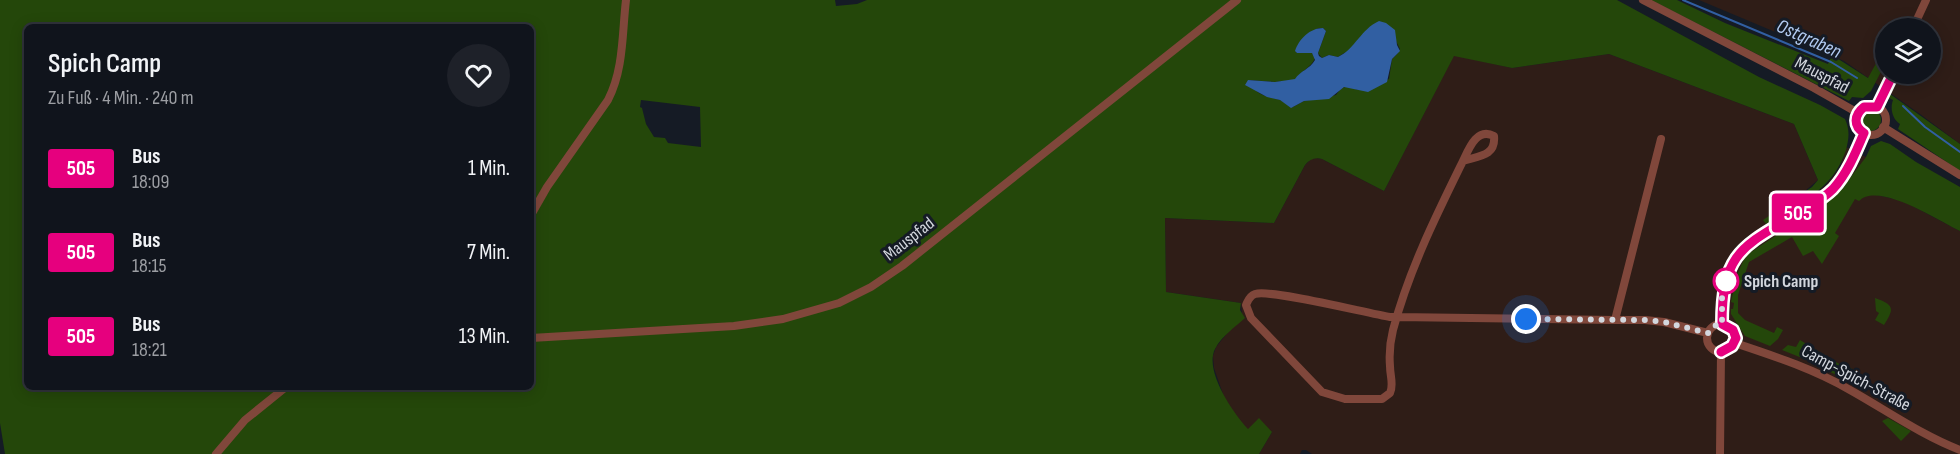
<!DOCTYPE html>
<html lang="de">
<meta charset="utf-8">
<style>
body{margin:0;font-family:"Sofia Sans Condensed",sans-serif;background:#1e2129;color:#f1f3f6;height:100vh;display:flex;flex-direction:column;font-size:22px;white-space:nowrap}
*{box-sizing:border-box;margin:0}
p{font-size:20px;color:#9c9ea3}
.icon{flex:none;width:33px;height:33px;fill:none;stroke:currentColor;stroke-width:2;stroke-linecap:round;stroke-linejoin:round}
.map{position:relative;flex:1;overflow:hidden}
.sheet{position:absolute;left:24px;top:24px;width:510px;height:366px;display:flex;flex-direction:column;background:#10141c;border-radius:9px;box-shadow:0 3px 15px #0003,0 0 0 2px #30333b}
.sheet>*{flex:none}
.badge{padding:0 12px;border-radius:4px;font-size:21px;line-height:39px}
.tools{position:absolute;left:1875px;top:18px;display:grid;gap:12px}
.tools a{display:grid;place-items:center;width:66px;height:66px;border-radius:50%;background:#10141c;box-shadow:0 3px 15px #0003,0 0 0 2px #30333b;font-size:30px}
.you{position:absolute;width:30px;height:30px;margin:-15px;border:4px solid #fff;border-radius:50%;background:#1a73e8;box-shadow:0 0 0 9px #1a73e833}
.map>.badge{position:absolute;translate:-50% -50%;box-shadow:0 0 0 3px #fff}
.round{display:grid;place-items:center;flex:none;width:63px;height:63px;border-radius:32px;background:#1e2129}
.headline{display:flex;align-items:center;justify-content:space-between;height:102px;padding:0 24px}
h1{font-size:28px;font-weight:600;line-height:45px}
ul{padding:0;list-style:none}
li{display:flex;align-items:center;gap:18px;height:84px;padding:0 24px}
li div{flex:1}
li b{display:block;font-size:22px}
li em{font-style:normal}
li .badge{min-width:66px;font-weight:700;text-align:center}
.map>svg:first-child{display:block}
</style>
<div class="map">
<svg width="1960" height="454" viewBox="0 0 1960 454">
<rect width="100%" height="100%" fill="#151b25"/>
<path fill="#2f1d17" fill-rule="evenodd" d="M 1699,0 L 1960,0 L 1960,144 L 1920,114 L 1844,61 ZM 1886,28 L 1930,28 L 1930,74 L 1886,74 Z
M 1609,54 L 1794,124 L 1818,180 L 1766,224 L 1818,192 L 1827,184 L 1841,166 L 1846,147 L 1866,157 L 1877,195 L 1903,201 L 1960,231 L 1960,454 L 1312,454 L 1306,450 L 1302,450 L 1300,454 L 1259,454 L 1272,432 L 1248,430 L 1236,416 L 1224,397 L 1214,368 L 1213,356 L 1216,347 L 1242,315 L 1241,303 L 1166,292 L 1165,218 L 1274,223 L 1305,165 L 1311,159 L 1316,158 L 1322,159 L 1384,191 L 1454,55 L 1512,68 Z"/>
<path fill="#24470a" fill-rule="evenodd" d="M 0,0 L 835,0 L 836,6 L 857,4 L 867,0 L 1617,0 L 1759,77 L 1820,105 L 1845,119 C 1850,130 1849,138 1846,150 C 1833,190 1800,203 1766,224 L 1763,220 L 1812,187 L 1818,180 L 1794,124 L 1609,54 L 1512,68 L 1454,56 L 1384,191 L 1322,159 C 1315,157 1310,159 1305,165 L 1274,223 L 1165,218 L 1166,292 L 1241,303 L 1240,310 L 1245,318 C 1235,327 1221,337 1215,349 C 1204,371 1233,413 1248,429 L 1259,418 L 1272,432 L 1259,454 L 5,454 L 0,423 ZM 27,27 L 531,27 L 531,387 L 27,387 ZM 1318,28 L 1323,28 L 1326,31 L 1318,53 L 1322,58 L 1329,55 L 1338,57 L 1344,53 L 1396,41 L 1400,49 L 1397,54 L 1392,59 L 1389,79 L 1358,90 C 1347,85 1343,85 1336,95 L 1304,101 L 1293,107 C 1289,105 1284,102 1280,100 C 1265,95 1257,97 1249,80 L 1275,82 L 1295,80 C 1300,71 1311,68 1315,58 L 1312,53 L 1296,53 ZM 641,100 L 700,107 L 701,147 L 668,143 L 665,138 L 654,137 L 646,124 L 642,108 L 640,107 Z
M 1651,0 L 1677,0 L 1725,23 L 1828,64 L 1832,55 L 1868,78 L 1885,47 L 1885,64 L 1871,91 L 1863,98 L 1852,97 L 1849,101 Z
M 1890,94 L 1960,144 L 1960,171 L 1898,129 L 1900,124 C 1892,119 1890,108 1893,100 L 1889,98 Z
M1859 120a11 11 0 1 1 22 0a11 11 0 1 1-22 0Z
M 1881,141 L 1890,144 L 1916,162 L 1960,187 L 1960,231 C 1939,221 1878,181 1859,201 L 1855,199 L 1835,233 L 1839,236 L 1822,264 L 1813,251 L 1803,256 L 1792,237 L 1749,262 L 1738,295 L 1738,313 L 1745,320 L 1774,333 L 1777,327 L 1783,330 L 1778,339 L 1770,346 L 1745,336 L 1731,314 L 1731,309 L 1733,309 L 1734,303 L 1731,302 L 1737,275 L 1744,259 L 1748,254 L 1826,203 L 1844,186 L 1866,157 L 1871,146 Z
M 1875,298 C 1895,305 1894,309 1884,325 L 1875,320 L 1879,313 L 1876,311 Z
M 1800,340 L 1846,368 L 1847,366 L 1856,371 L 1852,379 L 1846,380 L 1807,360 L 1782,350 L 1788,345 L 1796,347 Z
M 1888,418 L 1911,431 L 1901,441 L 1882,421 Z"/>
<path fill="#315fa2" d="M 1379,21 L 1386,23 L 1395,30 L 1397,45 L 1400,51 L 1392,59 L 1387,82 L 1368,92 L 1344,87 L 1329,99 L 1304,101 L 1291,108 L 1280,100 L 1267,97 L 1245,85 L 1248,80 L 1275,82 L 1295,79 C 1300,71 1310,69 1315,60 L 1312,53 L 1297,53 L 1295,51 C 1299,39 1310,28 1323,28 L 1326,31 L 1318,53 L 1319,56 L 1322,58 L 1329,55 L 1338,57 C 1355,49 1361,29 1379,21 Z"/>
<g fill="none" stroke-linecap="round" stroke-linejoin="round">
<path stroke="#315fa2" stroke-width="2" d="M 1683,0 L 1831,62 L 1857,78
M 1903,106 L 1925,127 L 1960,152"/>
<path stroke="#80473b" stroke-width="8" d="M 1643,0 L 1814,88 L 1858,113
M 1913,28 L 1926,0
M1856 120a15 15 0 1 1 30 0a15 15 0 1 1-30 0Z
M 1877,107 L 1893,74
M 1883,127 L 1960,175
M 1463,161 C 1469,148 1477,127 1494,136 C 1496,156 1479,156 1463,161 C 1436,216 1409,270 1393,330 C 1390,342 1389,354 1390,366 C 1390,376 1394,385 1390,393 L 1382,399 L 1345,399 L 1322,392 L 1251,318 L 1246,305 C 1248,301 1249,296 1255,294 C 1272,289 1366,313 1390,317 L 1397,317 L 1615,320 L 1645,320 L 1664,322 L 1708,333
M 531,215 L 547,187 L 608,100 C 624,69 622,33 626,0
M 1615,320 L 1661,139
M 1722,324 C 1723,249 1745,246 1803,210 C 1813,204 1824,198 1833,189 C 1848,174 1856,152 1864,133
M1707 338a14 14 0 1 1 28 0a14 14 0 1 1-28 0Z
M 531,338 L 734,326 L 783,319 L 839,303 L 871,287 L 902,266 L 1237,0
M 1735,343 C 1774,356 1814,369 1850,390 C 1886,410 1921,435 1960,450
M 216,454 L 245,420 L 286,387
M 1720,454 L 1721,352"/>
</g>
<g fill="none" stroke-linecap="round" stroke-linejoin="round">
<defs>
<path id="line" d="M 1721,352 L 1732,346 L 1736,338 L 1733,330 L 1722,324 C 1722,249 1745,246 1803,210 C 1813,204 1824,198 1833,189 C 1847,174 1856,152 1864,133 C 1853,126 1854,115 1864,107 L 1877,107 L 1893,74"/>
</defs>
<use href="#line" stroke="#fff" stroke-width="14"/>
<use href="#line" stroke="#e6007e" stroke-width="9"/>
<path stroke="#d3d7de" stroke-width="6" stroke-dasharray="0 10.8" d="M 1526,319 L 1645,320 L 1664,322 L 1708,333 L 1714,326 L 1722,324 L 1722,297 L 1726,278 L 1726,281"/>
</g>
<circle fill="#fff" stroke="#e6007e" stroke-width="3" cx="1726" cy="281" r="12"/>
<g text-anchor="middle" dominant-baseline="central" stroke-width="6" stroke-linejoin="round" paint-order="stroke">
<g font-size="18" fill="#d3d7de" stroke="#151b25">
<text transform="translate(1822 75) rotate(28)">Mauspfad</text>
<text transform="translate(909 239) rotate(-38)">Mauspfad</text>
<text transform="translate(1856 378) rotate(28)">Camp-Spich-Straße</text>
</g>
<g font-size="18" font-weight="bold" fill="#d3d7de" stroke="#151b25" text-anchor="start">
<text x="1744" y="281">Spich Camp</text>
</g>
<g font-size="20" font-style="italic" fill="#b2cbf1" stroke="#151b25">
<text transform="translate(1809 39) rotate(24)">Ostgraben</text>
</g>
</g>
</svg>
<div class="tools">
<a><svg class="icon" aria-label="layers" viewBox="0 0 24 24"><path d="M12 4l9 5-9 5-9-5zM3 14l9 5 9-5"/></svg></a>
</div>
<div class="you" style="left:1526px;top:319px"></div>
<b class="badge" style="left:1798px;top:213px;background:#e6007e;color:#fff">505</b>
<section class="sheet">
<div class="headline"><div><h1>Spich Camp</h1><p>Zu Fuß · 4 Min. · 240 m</p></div><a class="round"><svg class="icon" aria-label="heart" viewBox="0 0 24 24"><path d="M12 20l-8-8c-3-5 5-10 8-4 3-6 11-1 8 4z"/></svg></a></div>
<ul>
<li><span class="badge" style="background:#e6007e;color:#fff">505</span><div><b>Bus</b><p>18:09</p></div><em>1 Min.</em></li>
<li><span class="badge" style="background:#e6007e;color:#fff">505</span><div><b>Bus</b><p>18:15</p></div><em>7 Min.</em></li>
<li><span class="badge" style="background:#e6007e;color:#fff">505</span><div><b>Bus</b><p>18:21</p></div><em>13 Min.</em></li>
</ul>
</section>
</div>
